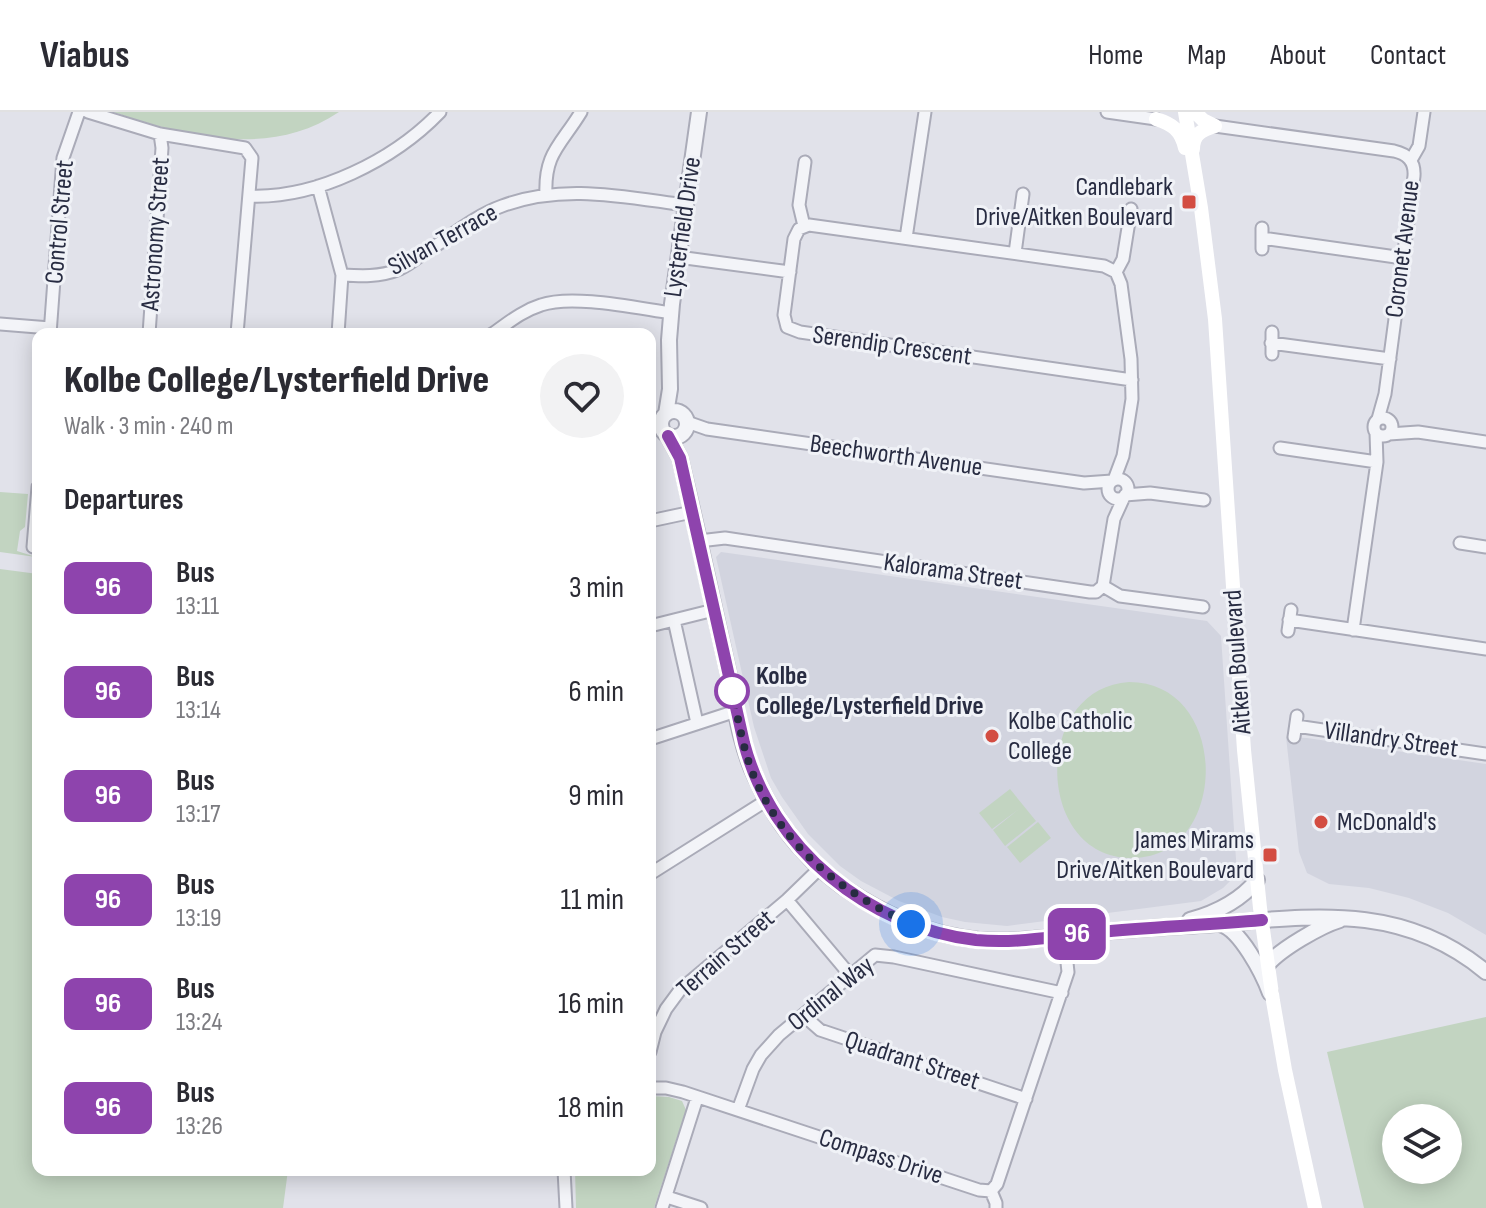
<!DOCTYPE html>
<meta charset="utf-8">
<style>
body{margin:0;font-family:"Sofia Sans Condensed",sans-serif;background:#f2f2f3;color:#2b2b33;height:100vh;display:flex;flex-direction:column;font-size:30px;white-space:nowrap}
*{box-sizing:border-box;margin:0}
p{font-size:26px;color:#7c7c81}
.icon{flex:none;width:44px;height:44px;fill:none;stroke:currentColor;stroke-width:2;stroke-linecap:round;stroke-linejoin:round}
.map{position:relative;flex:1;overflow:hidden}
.sheet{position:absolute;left:32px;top:216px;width:624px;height:848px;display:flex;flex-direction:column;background:#fff;border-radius:16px;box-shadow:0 4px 20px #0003}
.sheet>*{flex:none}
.badge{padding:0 16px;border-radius:12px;font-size:28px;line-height:52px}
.fabs{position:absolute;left:1382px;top:992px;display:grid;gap:16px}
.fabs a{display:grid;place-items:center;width:80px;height:80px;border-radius:50%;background:#fff;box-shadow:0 4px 20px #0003;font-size:40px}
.you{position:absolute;width:40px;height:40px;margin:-20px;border:6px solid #fff;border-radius:50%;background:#1a73e8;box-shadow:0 0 0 12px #1a73e833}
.map>.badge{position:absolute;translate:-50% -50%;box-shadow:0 0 0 4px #fff}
h2{padding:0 32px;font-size:30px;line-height:72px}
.round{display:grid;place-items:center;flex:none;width:84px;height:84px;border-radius:42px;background:#f2f2f3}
.headline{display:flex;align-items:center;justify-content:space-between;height:136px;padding:0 32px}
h1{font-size:38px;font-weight:800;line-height:60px}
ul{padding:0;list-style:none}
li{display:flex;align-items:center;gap:24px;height:104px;padding:0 32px}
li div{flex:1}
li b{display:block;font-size:30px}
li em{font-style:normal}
li .badge{min-width:88px;font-weight:700;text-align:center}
header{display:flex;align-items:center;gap:48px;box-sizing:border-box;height:112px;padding:0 40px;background:#fff;border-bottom:2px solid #e1e1e2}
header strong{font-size:38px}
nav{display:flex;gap:44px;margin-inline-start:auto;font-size:28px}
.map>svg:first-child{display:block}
</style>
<header>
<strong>Viabus</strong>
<nav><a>Home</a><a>Map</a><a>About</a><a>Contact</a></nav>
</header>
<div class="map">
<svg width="1486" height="1096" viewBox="0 0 1486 1096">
<rect width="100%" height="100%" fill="#e1e2ea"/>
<path fill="#d2d4df" d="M 721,440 L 1207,509 L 1221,524 L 1237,762 L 1223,776 L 1201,789 L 1007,814 L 965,810 L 942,805 L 899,789 L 861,769 L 840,754 L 808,722 L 782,685 L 771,666 L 754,615 L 716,445 Z
M 1286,625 L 1307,626 L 1486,652 L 1486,823 L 1448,801 L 1409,786 L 1369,776 L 1329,772 L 1307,761 L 1299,740 Z"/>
<path fill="#c2d4c1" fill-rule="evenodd" d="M 113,0 L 339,0 C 269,47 186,24 113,0 Z
M 0,380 L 28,382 L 25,415 L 20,419 L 17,439 L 36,445 L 0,440 Z
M 0,457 L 38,462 L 38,1058 L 288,1058 L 283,1096 L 0,1096 Z
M 1129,570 C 1231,570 1230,744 1134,746 C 1034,749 1031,576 1129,570 Z
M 1010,677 L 1036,709 L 1005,734 L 993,718 L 1019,697 L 992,717 L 979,701 Z
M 1038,710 L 1051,726 L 1020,751 L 1007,735 Z
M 1486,905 L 1486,1096 L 1364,1096 L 1327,940 ZM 1396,1006 L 1448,1006 L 1448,1058 L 1396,1058 Z
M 650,984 L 669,985 L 682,989 L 686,998 L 654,1096 L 576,1096 L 575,1058 L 650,1058 Z"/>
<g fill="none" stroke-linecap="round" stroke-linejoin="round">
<defs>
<path id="minor" d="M 88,0 L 160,22 L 245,36 L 252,46 L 237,222
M 1107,0 L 1156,7
M 1215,14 L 1394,39 C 1407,42 1415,49 1414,64 L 1385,282 L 1378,307
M 1411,48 L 1419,34 L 1424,0
M 318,74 L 342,163 L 338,222
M 546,83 C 544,41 561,33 581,0
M 249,84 C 316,87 394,48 440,0
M 804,114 L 799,93 L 805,50
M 1262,116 L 1262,137
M 906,126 L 925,0
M 1262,126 L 1403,146
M 1015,141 L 1023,82
M 678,145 L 790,160
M 1116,160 L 1104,154 L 809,113 L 799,117 L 794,127 L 784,203 L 787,215 L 800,220 L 1132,268
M 1116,160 L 1123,147 L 1131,97
M 342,163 C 361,164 380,165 397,158 C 406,155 415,147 423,142 C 449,126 474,104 502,94 C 563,71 624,85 685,93
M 0,212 L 50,216
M 1272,220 L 1272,242
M 50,222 L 63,46 L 79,0
M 149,222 L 162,36 L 160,22
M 492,222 C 508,211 522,199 541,193 C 572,182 636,196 671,201
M 1271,231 L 1390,247
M1374 315a9 9 0 1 1 18 0a9 9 0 1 1-18 0Z
M 687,310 L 707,317 L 1084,371 L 1112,369
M 650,311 L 661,315
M 1389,322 L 1418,320 L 1486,330
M 1280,336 L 1377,350
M1108 377a10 10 0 1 1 20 0a10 10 0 1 1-20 0Z
M 1114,368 L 1123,344 L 1132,287 L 1131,247 L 1121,172 L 1116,160
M 38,375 L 33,435 L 38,435
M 1125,383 L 1150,381 L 1204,388
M 650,409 L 692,400
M 699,429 L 725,426 L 1090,480 L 1096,480 L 1103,474
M 1460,431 L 1486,435
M 1103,474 L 1120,484 L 1203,495
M 1103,474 L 1114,407 L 1124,385
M 674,508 L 697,611
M 1289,508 L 1486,537
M 650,514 L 714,498
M 1353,518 L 1377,350 L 1376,321
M 1288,519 L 1291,498
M 1296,614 L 1486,642
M 1294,625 L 1297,604
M 650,627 L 736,599
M 650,762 L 767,688
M 787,788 L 850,863
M 803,903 L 820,918 L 1026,987
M 650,940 L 655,920 L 666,897 L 680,878 L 787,788 L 820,756
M 650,976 L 666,976 L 683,980 L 979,1078 L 991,1079 L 997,1072 L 1068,860 L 1064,823
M 738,998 L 753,957 L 761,943 L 779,923 L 875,843 L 894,845 L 1062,881
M 564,1058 L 566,1096
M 991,1079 L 996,1091 L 996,1096
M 667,1085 L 701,1096
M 662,1096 L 697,986"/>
<path id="tertiary" d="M661 312a13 13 0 1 1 26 0a13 13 0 1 1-26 0Z
M 666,302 L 670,277 L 669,228 L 672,192 L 699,0
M 668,324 L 680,346 C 697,417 712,488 728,559 C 735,594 740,632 755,664 C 777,714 813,758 860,786 C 896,808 936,824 979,828 C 1014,831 1047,825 1082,822 C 1126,817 1170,815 1215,812 C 1314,804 1403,791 1486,860
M 1190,808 C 1215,801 1241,788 1257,768
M 1220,812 C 1240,817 1263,862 1270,881
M 1268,852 C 1281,837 1320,814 1340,808"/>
</defs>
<use href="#minor" stroke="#aaabb8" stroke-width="15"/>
<use href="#tertiary" stroke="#aaabb8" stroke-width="18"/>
<use href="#minor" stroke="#f3f4f8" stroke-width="11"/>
<use href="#tertiary" stroke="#f3f4f8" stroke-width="14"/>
<path stroke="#fff" stroke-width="14" d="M 1185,0 L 1201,96 L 1215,207 L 1244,638 L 1260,796 L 1273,889 L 1285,958 L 1315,1096
M 1195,0 L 1203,8 L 1215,14
M 1156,7 C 1172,12 1181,18 1185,36
M 1193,37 C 1193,22 1202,18 1215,14"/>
</g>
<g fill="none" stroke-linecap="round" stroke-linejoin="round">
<defs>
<path id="line" d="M 668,324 L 680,346 L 744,631 C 772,737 868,815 976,828 C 1017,832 1057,824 1098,820 C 1152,815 1207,813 1262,808"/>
</defs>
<use href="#line" stroke="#fff" stroke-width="18"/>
<use href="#line" stroke="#8e44ad" stroke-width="12"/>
<path stroke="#282c42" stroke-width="8" stroke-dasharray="0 14.4" d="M 732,579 C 738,605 742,632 751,657 C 780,733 840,780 911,812"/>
</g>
<g fill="#d34d42" stroke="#f0f2f7" stroke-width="3">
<rect x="1181" y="82" width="16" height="16" rx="4"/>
<circle cx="992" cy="624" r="8"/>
<circle cx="1321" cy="710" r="8"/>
<rect x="1262" y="735" width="16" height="16" rx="4"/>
</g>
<circle fill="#fff" stroke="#8e44ad" stroke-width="4" cx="732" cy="579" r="16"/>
<g text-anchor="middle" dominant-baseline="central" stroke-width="6" stroke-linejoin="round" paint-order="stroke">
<g font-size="26" fill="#282c42" stroke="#f0f2f7" text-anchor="end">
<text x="1173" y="75">Candlebark<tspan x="1173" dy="30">Drive/Aitken Boulevard</tspan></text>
<text x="1008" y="609" text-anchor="start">Kolbe Catholic<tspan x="1008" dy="30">College</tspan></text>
<text x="1337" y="710" text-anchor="start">McDonald's</text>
<text x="1254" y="728">James Mirams<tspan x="1254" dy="30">Drive/Aitken Boulevard</tspan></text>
</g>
<g font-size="26" fill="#282c42" stroke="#f0f2f7">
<text transform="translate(60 110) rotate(-85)">Control Street</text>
<text transform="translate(683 115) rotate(-82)">Lysterfield Drive</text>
<text transform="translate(156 122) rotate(-86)">Astronomy Street</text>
<text transform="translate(443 128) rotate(-29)">Silvan Terrace</text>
<text transform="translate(1403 137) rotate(-83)">Coronet Avenue</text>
<text transform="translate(892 234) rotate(8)">Serendip Crescent</text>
<text transform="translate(896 344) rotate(8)">Beechworth Avenue</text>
<text transform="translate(953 460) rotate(8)">Kalorama Street</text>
<text transform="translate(1238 550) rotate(-94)">Aitken Boulevard</text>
<text transform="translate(1391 628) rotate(8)">Villandry Street</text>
<text transform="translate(726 842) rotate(-41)">Terrain Street</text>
<text transform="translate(831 882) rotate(-39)">Ordinal Way</text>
<text transform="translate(912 949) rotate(18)">Quadrant Street</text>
<text transform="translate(881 1045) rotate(18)">Compass Drive</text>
</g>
<g font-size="26" font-weight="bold" fill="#282c42" stroke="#f0f2f7" text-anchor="start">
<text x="756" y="564">Kolbe<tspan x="756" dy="30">College/Lysterfield Drive</tspan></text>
</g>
</g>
</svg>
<div class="fabs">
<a><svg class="icon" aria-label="layers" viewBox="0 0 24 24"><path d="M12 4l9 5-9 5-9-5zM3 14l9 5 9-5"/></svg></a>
</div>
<div class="you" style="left:911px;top:812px"></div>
<b class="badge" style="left:1077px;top:822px;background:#8e44ad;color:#fff">96</b>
<section class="sheet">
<div class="headline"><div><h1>Kolbe College/Lysterfield Drive</h1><p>Walk · 3 min · 240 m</p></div><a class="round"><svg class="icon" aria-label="heart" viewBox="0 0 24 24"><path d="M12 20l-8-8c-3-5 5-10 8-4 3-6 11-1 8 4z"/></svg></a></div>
<h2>Departures</h2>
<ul>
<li><span class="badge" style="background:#8e44ad;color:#fff">96</span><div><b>Bus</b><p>13:11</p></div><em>3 min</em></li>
<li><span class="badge" style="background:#8e44ad;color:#fff">96</span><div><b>Bus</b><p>13:14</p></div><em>6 min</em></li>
<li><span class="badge" style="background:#8e44ad;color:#fff">96</span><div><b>Bus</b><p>13:17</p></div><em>9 min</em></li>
<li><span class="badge" style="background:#8e44ad;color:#fff">96</span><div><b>Bus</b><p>13:19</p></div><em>11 min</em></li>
<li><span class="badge" style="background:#8e44ad;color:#fff">96</span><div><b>Bus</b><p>13:24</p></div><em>16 min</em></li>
<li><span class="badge" style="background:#8e44ad;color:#fff">96</span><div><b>Bus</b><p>13:26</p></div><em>18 min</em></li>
</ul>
</section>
</div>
